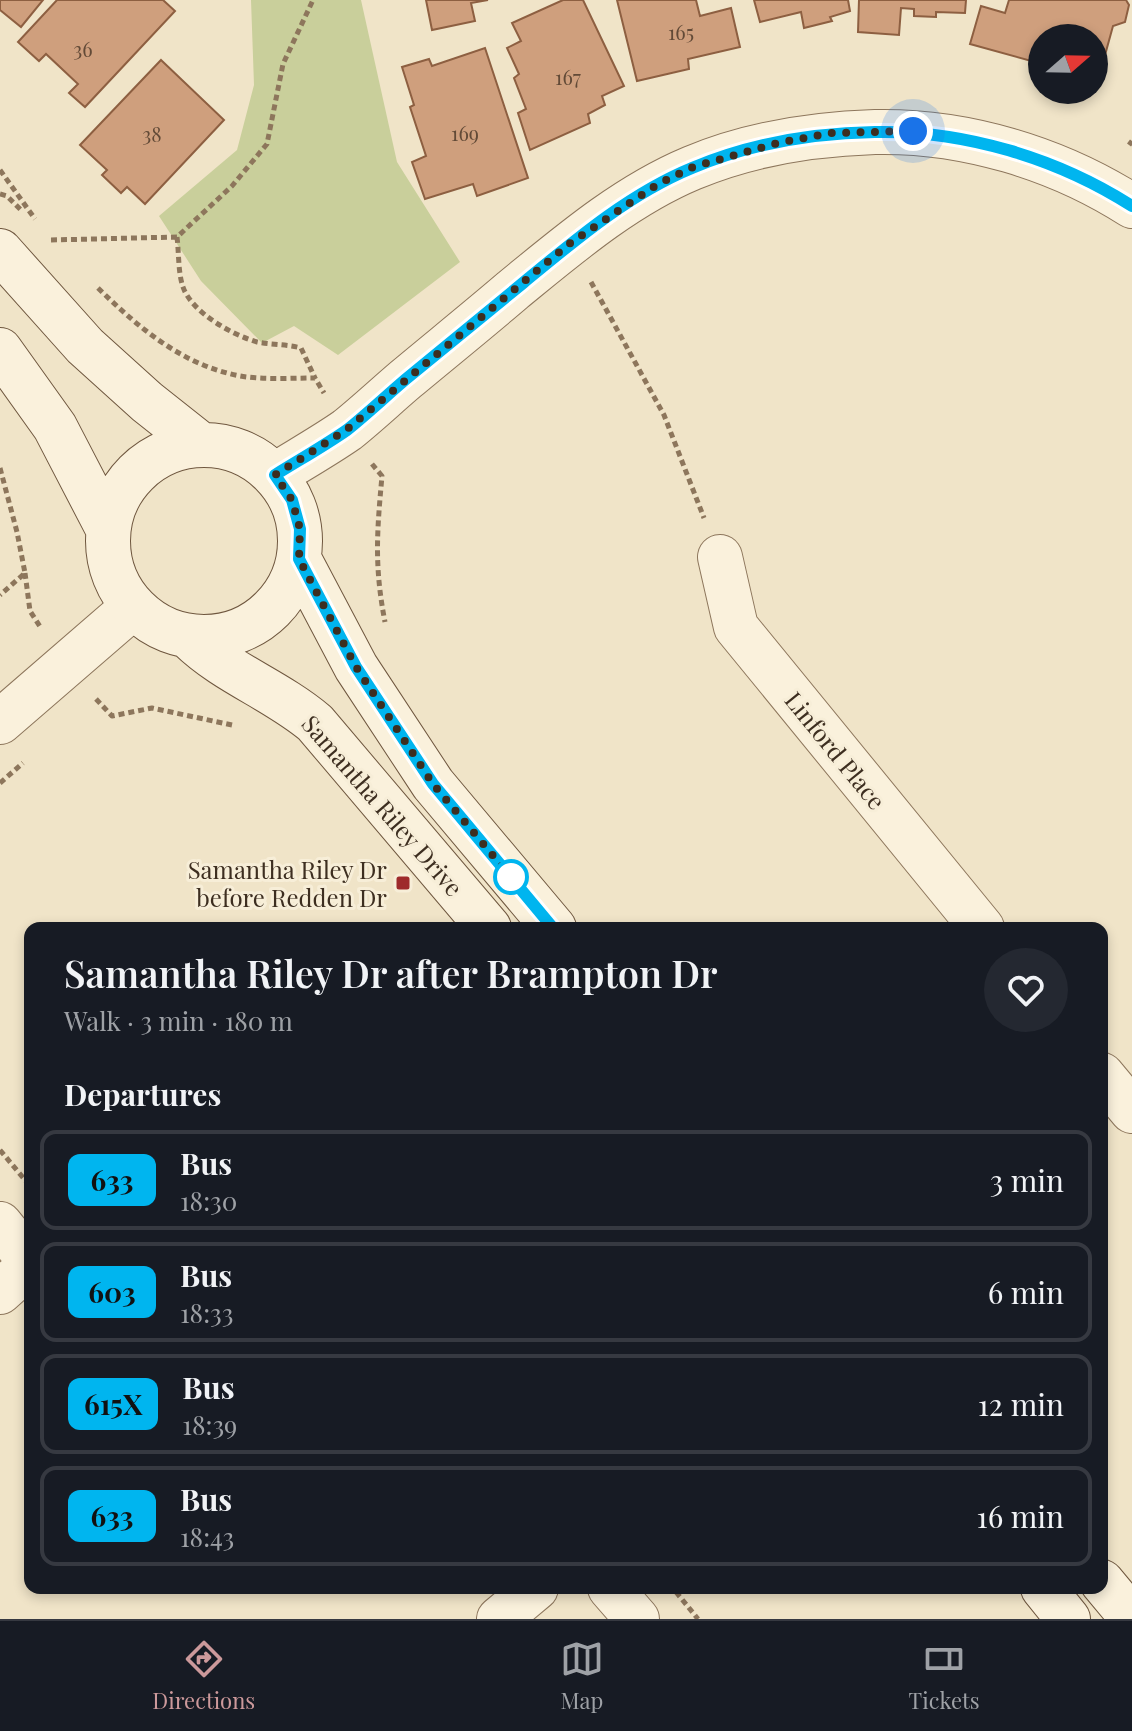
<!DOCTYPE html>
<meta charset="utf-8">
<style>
body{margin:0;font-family:"Playfair Display",serif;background:#242831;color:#f1f3f6;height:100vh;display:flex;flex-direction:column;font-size:30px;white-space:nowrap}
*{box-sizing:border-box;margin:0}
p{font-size:26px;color:#9ea1a6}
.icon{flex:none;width:44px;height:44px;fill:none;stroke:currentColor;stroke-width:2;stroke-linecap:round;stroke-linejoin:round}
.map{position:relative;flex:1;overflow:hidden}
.details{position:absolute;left:24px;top:922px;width:1084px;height:672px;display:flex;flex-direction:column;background:#171b24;border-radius:16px;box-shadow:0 4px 12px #0003}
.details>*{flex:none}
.badge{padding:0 16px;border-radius:12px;font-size:28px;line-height:52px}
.needle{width:52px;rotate:70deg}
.buttons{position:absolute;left:1028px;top:24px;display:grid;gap:16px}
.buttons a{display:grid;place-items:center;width:80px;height:80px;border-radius:50%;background:#171b24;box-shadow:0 4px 12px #0003;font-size:40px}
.you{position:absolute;width:40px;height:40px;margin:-20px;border:6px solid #fff;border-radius:50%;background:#1a73e8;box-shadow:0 0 0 12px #1a73e833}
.map>.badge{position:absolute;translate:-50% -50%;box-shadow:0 0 0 4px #fff}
h2{padding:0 40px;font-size:30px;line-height:72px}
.round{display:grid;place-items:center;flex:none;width:84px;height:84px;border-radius:42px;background:#242831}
.head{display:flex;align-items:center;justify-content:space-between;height:136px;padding:0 40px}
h1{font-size:38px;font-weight:600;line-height:60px}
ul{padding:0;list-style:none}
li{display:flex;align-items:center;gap:24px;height:100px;margin:0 16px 12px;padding:0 24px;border:4px solid #363941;border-radius:16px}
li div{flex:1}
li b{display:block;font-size:30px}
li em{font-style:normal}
li .badge{min-width:88px;font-weight:700;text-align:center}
.tab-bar{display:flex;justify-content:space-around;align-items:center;height:112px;border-top:2px solid #363941;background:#171b24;font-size:22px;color:#9ea1a6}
.tab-bar a{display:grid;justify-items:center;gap:4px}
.tab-bar .current{color:#cc999b}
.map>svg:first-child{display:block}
</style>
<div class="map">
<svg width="1132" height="1619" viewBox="0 0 1132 1619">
<rect width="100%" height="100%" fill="#f0e4c8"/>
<path fill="#c9cf9b" d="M 251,0 L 361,0 L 397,162 L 460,262 L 338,355 L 294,326 L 262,343 L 201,281 L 159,216 L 237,150 L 254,85 Z"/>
<path fill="#cf9f7d" stroke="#8d5f41" stroke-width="2" d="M 0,0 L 43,0 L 21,27 L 0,10 Z
M 57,0 L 163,0 L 175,11 L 85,107 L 69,93 L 78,84 L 46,54 L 39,61 L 18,42 Z
M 426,0 L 488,0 L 471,3 L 475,21 L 432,30 Z
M 563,0 L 583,0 L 624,86 L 602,96 L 605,105 L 588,114 L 590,123 L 530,150 L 518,113 L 526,109 L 514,78 L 519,74 L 507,48 L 521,41 L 512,23 Z
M 617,0 L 696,0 L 700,16 L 731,8 L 740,47 L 688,59 L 689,69 L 637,81 Z
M 754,0 L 848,0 L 850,11 L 830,17 L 832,21 L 804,28 L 801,12 L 760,22 Z
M 859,0 L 966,0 L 965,13 L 936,12 L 936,17 L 914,16 L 914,9 L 901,8 L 899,35 L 858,32 Z
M 1009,0 L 1126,0 L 1129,5 L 1125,22 L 1113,26 L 1102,66 L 1094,64 L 1094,38 L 1042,38 L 1042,64 L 970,44 L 981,6 L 1005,13 Z
M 485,48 L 528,178 L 477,196 L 473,184 L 425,199 L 412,162 L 426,156 L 410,107 L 414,105 L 402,67 L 429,59 L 432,66 Z
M 161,60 L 224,120 L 145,204 L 127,187 L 121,193 L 102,175 L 107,170 L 80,145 Z"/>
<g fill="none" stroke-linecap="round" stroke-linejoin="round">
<defs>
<path id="minor" d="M 720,557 L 736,627 L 982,928
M 1102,1075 L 1132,1111
M 0,1224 L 30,1261
M 0,1292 L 30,1265
M 610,1588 L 637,1619
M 499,1619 L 536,1588"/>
<path id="tertiary" d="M 275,475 C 299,460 324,446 347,430 C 367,414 386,396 406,379 C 442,349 478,320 513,290 C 568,245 625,196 692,168 C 749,144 813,134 875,132 C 964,130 1057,158 1132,206
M 0,722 L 133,607"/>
<path id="secondary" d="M 0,251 L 85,346 L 147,402 L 200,444
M 0,350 L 55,427 L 108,529
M108 541a96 96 0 1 1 192 0a96 96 0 1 1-192 0Z
M 299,559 L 356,667 L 433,784 L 554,928
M 190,638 C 226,673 276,690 315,723 L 489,928
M 1102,1582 L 1132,1618
M 1043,1588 L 1068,1619"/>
</defs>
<use href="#minor" stroke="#8d765c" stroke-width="46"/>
<use href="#tertiary" stroke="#8d765c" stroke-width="46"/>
<use href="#secondary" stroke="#6f573f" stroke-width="46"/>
<path stroke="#8d765c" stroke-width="5" stroke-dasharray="6 4" stroke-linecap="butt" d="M 1129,145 L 1132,141
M 0,170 L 35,219
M 0,194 L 7,196 L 21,210
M 177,237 C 179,253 178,273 183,287 C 192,313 233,335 257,342 C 272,345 286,344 301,348 L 315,378
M 51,240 L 177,237 L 232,186 L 267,144 L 283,64 L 313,0
M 591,282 L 664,415 L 704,518
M 98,288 C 139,328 182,365 240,376 C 264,380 291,378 315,378 L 324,393
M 372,464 L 382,476 C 377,531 374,566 385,622
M 0,468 L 17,532 L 25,573 L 0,595
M 25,573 L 30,611 L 41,628
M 96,699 L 112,716 L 152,708 L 232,725
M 0,783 L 23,763
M 0,1150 L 30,1186
M 676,1592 L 698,1619"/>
<use href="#minor" stroke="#faf1dc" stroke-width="44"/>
<use href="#tertiary" stroke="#faf1dc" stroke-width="44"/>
<use href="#secondary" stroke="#faf1dc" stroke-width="44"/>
</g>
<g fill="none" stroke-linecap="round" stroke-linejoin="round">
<defs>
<path id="line" d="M 553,928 L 433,784 L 356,667 L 299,559 L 300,529 L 292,500 L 275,475 C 299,460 324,446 347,430 C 367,414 386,396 406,379 C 445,347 484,315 523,283 C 575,240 629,194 692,168 C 749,144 813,133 875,132 C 964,130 1057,158 1132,206"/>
</defs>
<use href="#line" stroke="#fff" stroke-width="18"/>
<use href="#line" stroke="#00b5ef" stroke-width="12"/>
<path stroke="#3d2e20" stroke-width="8" stroke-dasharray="0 14.4" d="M 511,877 L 433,784 L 356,667 L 299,559 L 300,529 L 292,500 L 275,475 L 346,430 L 569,244 L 658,184 L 693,167 L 778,143 L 831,133 L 913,131"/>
</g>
<circle fill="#fff" stroke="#00b5ef" stroke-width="4" cx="511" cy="877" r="16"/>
<rect fill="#9e2a2b" stroke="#f7eed8" stroke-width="3" x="395" y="875" width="16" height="16" rx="4"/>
<g text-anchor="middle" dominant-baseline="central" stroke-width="6" stroke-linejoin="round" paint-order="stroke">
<g font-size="20" fill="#624a37">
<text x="681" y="31">165</text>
<text x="83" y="48">36</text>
<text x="568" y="76">167</text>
<text x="465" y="132">169</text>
<text x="152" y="133">38</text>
</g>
<g font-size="24" fill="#3d2e20" stroke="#f7eed8">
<text transform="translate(836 750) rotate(51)">Linford Place</text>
<text transform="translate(383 805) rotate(49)">Samantha Riley Drive</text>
</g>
<g font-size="24" fill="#3d2e20" stroke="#f7eed8" text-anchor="end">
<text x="387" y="869">Samantha Riley Dr<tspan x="387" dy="28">before Redden Dr</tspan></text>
</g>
</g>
</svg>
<div class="buttons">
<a><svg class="needle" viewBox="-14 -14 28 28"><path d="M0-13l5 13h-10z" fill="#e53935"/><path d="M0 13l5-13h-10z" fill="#9ea1a6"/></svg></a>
</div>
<div class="you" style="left:913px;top:131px"></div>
<section class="details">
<div class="head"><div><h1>Samantha Riley Dr after Brampton Dr</h1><p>Walk · 3 min · 180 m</p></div><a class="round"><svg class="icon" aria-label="heart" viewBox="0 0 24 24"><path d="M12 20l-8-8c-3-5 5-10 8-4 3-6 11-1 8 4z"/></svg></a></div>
<h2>Departures</h2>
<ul>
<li><span class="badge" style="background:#00b5ef;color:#111">633</span><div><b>Bus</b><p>18:30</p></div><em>3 min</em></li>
<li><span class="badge" style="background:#00b5ef;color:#111">603</span><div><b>Bus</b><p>18:33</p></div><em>6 min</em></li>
<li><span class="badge" style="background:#00b5ef;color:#111">615X</span><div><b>Bus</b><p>18:39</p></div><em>12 min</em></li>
<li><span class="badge" style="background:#00b5ef;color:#111">633</span><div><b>Bus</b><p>18:43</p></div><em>16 min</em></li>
</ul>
</section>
</div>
<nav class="tab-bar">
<a class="current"><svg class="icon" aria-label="directions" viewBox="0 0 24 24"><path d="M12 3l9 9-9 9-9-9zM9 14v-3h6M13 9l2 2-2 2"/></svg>Directions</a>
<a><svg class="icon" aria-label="map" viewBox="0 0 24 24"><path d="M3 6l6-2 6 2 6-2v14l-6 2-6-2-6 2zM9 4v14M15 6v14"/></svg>Map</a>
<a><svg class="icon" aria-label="tickets" viewBox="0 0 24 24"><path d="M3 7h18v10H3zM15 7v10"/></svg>Tickets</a>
</nav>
